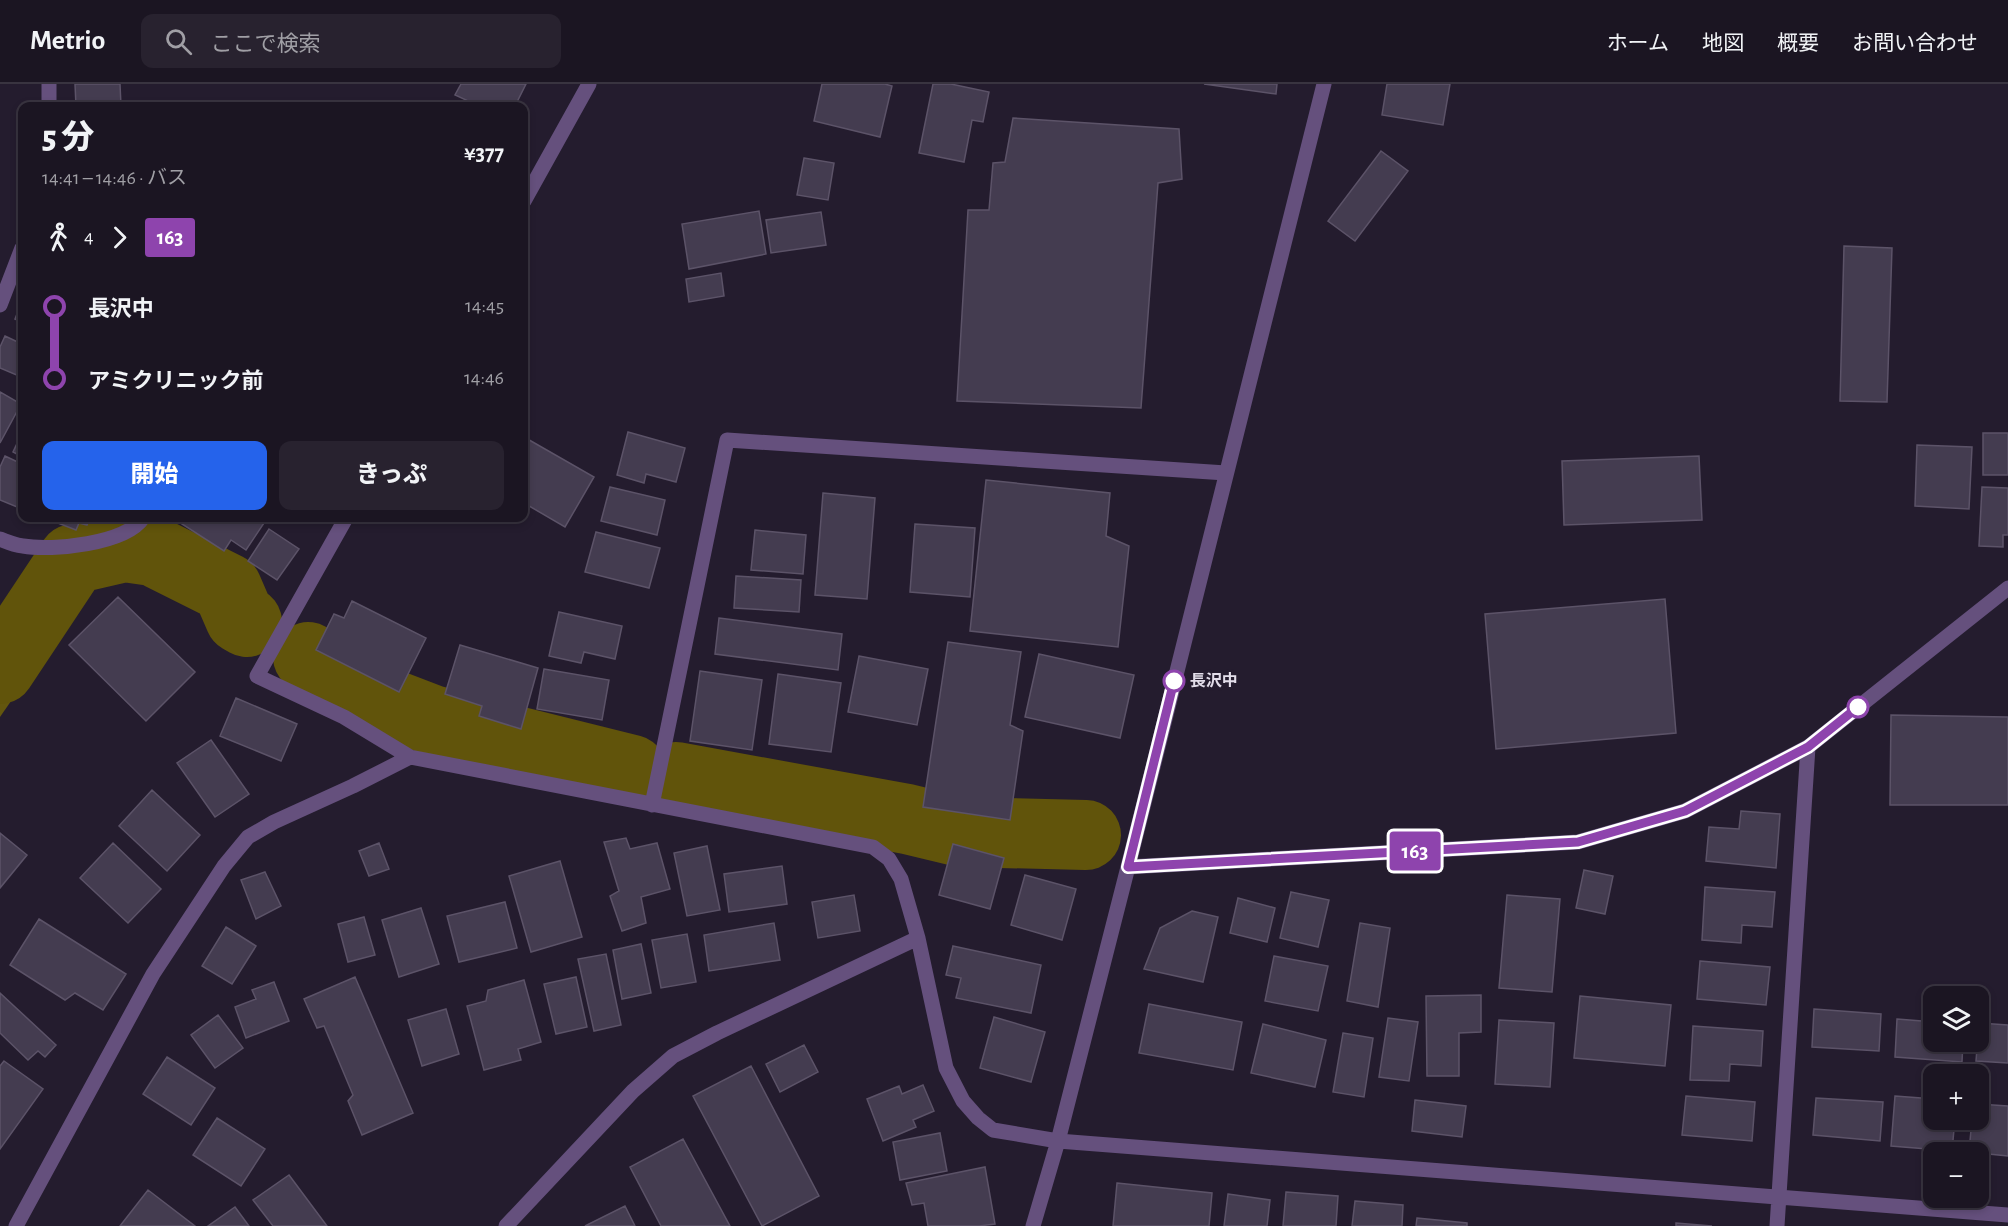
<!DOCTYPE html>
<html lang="ja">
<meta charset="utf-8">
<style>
body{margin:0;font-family:"Alegreya Sans","Noto Sans JP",sans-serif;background:#28222f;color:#f1f3f6;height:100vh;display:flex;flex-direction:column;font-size:22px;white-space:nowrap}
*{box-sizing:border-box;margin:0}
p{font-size:20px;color:#a09fa5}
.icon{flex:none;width:33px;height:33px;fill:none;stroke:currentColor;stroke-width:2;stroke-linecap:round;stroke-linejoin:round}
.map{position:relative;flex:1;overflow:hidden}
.details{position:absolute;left:18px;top:18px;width:510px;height:420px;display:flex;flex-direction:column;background:#1b1522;border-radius:12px;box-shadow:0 3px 9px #0003,0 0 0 2px #393440}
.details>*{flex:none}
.badge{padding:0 12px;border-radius:4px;font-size:21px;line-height:39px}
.buttons{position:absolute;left:1923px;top:902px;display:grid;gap:12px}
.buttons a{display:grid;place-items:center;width:66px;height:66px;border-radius:12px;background:#1b1522;box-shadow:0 3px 9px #0003,0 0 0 2px #393440;font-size:30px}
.map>.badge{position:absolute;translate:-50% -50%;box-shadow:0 0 0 3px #fff}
.legs{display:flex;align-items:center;gap:9px;height:66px;padding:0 24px;font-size:20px}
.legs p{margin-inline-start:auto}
.overview{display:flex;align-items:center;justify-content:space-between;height:102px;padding:0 24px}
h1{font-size:33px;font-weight:800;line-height:45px}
.action{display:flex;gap:12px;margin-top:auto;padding:12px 24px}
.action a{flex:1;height:69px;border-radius:12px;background:#2563eb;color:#fff;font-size:24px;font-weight:800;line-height:69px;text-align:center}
.action a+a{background:#28222f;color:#f1f3f6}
ul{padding:0 24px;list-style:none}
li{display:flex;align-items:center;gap:21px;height:72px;font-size:22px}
li i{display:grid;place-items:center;width:9px;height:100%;margin:0 8px;background:currentColor}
li i::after{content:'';width:15px;height:15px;margin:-8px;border:4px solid;border-radius:50%;background:#1b1522}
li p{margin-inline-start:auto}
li:first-child i{background:linear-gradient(#0000 50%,currentColor 0)}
li:last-child i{background:linear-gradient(currentColor 50%,#0000 0)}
header{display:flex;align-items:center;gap:36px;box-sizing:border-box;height:84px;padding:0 30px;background:#1b1522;border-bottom:2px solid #393440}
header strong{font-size:28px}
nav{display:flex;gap:33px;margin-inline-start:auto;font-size:21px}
.search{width:420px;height:54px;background:#28222f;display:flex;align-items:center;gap:15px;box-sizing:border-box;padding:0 21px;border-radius:12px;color:#a09fa5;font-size:22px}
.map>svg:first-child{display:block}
</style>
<header>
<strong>Metrio</strong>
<div class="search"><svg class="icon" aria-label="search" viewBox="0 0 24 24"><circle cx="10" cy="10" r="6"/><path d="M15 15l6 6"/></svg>ここで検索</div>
<nav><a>ホーム</a><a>地図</a><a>概要</a><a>お問い合わせ</a></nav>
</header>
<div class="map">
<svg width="2008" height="1142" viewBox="0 0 2008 1142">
<rect width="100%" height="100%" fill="#241c2e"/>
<path fill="#63560e" d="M 56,502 L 83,513 L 0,633 L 0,540 Z"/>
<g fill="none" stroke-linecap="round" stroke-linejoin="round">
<path stroke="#61540b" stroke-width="70" d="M 308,573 L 385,618 L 432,636 L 632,686
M 0,585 L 73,475 L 125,463 L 153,467 L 227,504 L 240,534 L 247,538
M 676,693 L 907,735 L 961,748 L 1086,751"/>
</g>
<path fill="#443c50" stroke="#5c5368" stroke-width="1.5" d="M 75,0 L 120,0 L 121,22 L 76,22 Z
M 461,0 L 526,0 L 515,22 L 479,22 L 455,11 Z
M 822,0 L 885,0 L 892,2 L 880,53 L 814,37 Z
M 933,0 L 951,0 L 989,8 L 983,38 L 972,36 L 964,78 L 919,69 Z
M 1204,0 L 1277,0 L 1276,10 Z
M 1387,0 L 1450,0 L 1443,41 L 1382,31 Z
M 1013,34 L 1179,45 L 1182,95 L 1158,99 L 1141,324 L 957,317 L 968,126 L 989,126 L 993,79 L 1005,78 Z
M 1381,67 L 1408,87 L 1355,157 L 1328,137 Z
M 804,74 L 834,79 L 828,116 L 797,111 Z
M 759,127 L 766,170 L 689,185 L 682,140 Z
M 821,128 L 826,161 L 771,169 L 766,136 Z
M 1844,162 L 1892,164 L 1887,318 L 1840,317 Z
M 721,189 L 724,212 L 689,218 L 686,195 Z
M 22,217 L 22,238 L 15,235 Z
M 5,252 L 22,260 L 22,283 L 19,292 L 0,284 L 0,263 Z
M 0,308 L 21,320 L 0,359 Z
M 628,348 L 685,364 L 676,398 L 646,390 L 644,399 L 617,391 Z
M 22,349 L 22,373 L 13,368 Z
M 1983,349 L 2008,349 L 2008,391 L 1983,391 Z
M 524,353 L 594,393 L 565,443 L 524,419 Z
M 1917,361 L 1972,363 L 1969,425 L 1915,422 Z
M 5,372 L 22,380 L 22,425 L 0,416 L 0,383 Z
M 1699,372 L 1702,436 L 1564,441 L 1562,377 Z
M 986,396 L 1110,409 L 1106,452 L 1129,462 L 1118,563 L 970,547 Z
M 610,403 L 665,416 L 657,451 L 601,437 Z
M 1982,403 L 2008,404 L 2008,451 L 2003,451 L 2003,463 L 1979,462 Z
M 823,409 L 875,414 L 867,515 L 815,511 Z
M 45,434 L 90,434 L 87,441 L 79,439 L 76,446 Z
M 186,434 L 262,434 L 266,436 L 246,466 L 231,456 L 224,467 L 182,440 Z
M 915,440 L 975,444 L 970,513 L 910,508 Z
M 269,445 L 299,465 L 277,496 L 248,477 Z
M 755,446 L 806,451 L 803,490 L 751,486 Z
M 596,448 L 660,464 L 649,504 L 585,488 Z
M 736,492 L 801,496 L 799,528 L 734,524 Z
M 118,513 L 195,588 L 146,637 L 69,561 Z
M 1665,515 L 1676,649 L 1496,665 L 1485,530 Z
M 352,517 L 426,554 L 399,608 L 316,566 L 334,530 L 344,534 Z
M 559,528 L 622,542 L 615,575 L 584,568 L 581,579 L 549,572 Z
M 719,534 L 842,550 L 838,586 L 715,570 Z
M 948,558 L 1021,568 L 1010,641 L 1023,647 L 1010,736 L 923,723 Z
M 460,561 L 538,584 L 521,645 L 479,632 L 482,622 L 445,610 Z
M 1039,570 L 1134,591 L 1120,654 L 1025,633 Z
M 859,572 L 928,585 L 917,641 L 848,628 Z
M 544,585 L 609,596 L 602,636 L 537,625 Z
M 700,587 L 762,596 L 752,666 L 690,657 Z
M 778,590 L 841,599 L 831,668 L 769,660 Z
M 236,614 L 297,640 L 281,677 L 220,652 Z
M 1891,631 L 2008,633 L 2008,721 L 1890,721 Z
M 211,656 L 249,710 L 215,733 L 177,679 Z
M 152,706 L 200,751 L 167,787 L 119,742 Z
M 1741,727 L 1780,730 L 1776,784 L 1706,777 L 1709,743 L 1739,745 Z
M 0,749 L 27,771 L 0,804 Z
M 626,754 L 630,765 L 657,759 L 670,805 L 641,813 L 646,839 L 622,847 L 610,812 L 619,807 L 604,758 Z
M 113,759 L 161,805 L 128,839 L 80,794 Z
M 379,759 L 389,785 L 369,792 L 359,767 Z
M 953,760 L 1004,774 L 990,825 L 939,811 Z
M 707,762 L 720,826 L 687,832 L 674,769 Z
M 560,777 L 582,853 L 531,868 L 509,792 Z
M 782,782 L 787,820 L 729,828 L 724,790 Z
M 1584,786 L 1613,792 L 1605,830 L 1576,824 Z
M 265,788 L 281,822 L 256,835 L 241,796 Z
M 1025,791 L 1076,805 L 1062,856 L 1011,841 Z
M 1705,803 L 1775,808 L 1772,843 L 1742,841 L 1741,859 L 1702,856 Z
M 1291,808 L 1329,816 L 1318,863 L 1280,854 Z
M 854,811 L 860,847 L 818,854 L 812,818 Z
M 1507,811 L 1560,815 L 1552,908 L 1499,904 Z
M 1238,814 L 1275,824 L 1267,858 L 1230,849 Z
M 505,818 L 517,864 L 459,878 L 447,832 Z
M 421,824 L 439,880 L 399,893 L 382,836 Z
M 1192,827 L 1218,833 L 1203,898 L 1144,885 L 1160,844 Z
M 364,833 L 375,871 L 348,878 L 338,840 Z
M 39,835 L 126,890 L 103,926 L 75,909 L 65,916 L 10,881 Z
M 774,839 L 780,876 L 709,887 L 704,851 Z
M 1360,839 L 1390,844 L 1378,923 L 1347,917 Z
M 226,843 L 256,862 L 232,900 L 202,882 Z
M 687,850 L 696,898 L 661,904 L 652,856 Z
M 641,860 L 651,909 L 622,915 L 613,866 Z
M 953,862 L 1041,881 L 1031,929 L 956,914 L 961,894 L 946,891 Z
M 606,870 L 621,941 L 594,947 L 578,875 Z
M 1274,872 L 1328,882 L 1318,927 L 1265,917 Z
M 1700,877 L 1770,883 L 1766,921 L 1697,915 Z
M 355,893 L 413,1029 L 362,1051 L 348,1017 L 353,1011 L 324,942 L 317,944 L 304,915 Z
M 576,893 L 587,943 L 556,950 L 544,900 Z
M 524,896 L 541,958 L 518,965 L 521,976 L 484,986 L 467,922 L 486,917 L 488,906 Z
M 274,898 L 289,937 L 246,954 L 235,923 L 256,915 L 252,906 Z
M 0,909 L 56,961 L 45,973 L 38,967 L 28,976 L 0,949 Z
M 1481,911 L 1481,948 L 1459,949 L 1459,992 L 1427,992 L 1426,912 Z
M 1580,912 L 1671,921 L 1665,982 L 1574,974 Z
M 1149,920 L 1242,938 L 1233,986 L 1139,969 Z
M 446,925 L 459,970 L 422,982 L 408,936 Z
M 1814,925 L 1881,930 L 1879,967 L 1812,963 Z
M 218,931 L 243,964 L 215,984 L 191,951 Z
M 994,933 L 1045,948 L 1031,998 L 980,984 Z
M 1388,934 L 1418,938 L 1409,997 L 1379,993 Z
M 1897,935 L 1934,938 L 1934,957 L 1963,957 L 1962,978 L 1895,973 Z
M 1499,936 L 1554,939 L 1550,1003 L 1495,1000 Z
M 1979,939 L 2008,941 L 2008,979 L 1976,977 Z
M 1263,940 L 1326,956 L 1315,1003 L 1251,989 Z
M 1693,942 L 1763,947 L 1761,982 L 1730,980 L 1729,997 L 1690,996 Z
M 1343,949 L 1373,954 L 1364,1013 L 1333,1008 Z
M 804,961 L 818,988 L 780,1008 L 766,980 Z
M 167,973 L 215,1004 L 191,1041 L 143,1010 Z
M 4,977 L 43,1005 L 0,1065 L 0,982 Z
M 751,982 L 819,1112 L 762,1142 L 693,1012 Z
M 923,1001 L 934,1027 L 913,1036 L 916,1043 L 883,1057 L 867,1015 L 899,1002 L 902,1010 Z
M 1686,1012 L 1755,1018 L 1752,1057 L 1682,1051 Z
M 1895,1012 L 1934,1015 L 1934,1035 L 1955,1035 L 1952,1067 L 1891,1062 Z
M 1816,1014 L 1883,1018 L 1880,1057 L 1813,1051 Z
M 1415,1016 L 1466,1022 L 1462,1053 L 1412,1047 Z
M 1978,1020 L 2008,1022 L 2008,1072 L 1969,1068 L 1972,1035 L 1978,1035 Z
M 217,1034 L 265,1065 L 241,1102 L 193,1071 Z
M 940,1049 L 947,1087 L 900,1096 L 893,1058 Z
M 683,1055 L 730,1142 L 661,1142 L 630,1083 Z
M 985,1083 L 995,1140 L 979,1142 L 928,1142 L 924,1119 L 912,1121 L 906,1099 Z
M 289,1091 L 327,1142 L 273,1142 L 253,1116 Z
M 1117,1099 L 1212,1109 L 1209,1142 L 1113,1142 Z
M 148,1106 L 195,1142 L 120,1142 Z
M 1286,1108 L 1338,1112 L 1336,1142 L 1283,1142 Z
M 1228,1110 L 1270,1116 L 1267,1142 L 1224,1142 Z
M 1355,1117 L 1403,1121 L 1402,1142 L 1352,1142 Z
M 625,1122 L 635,1142 L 585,1142 Z
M 235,1123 L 249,1142 L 208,1142 Z
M 1417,1134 L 1467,1139 L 1467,1142 L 1416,1142 Z
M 1676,1139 L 1712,1142 L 1676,1142 Z"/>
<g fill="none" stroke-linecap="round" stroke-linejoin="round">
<path stroke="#65507d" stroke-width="15" d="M 49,0 L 49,22
M 524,117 L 589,0
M 0,221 L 22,164
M 346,434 L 257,592 L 344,633 L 410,673 L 873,763 L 889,775 L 901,795 L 918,854 L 946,984 L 963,1017 L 978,1034 L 993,1046 L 1058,1057 L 2008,1131
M 0,455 C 7,458 15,461 23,462 C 53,467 125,460 143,434
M 652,721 L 727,356 L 1226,389
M 1128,783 L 1578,758 L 1685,727 L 1808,663 L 2008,504
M 16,1142 L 153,890 L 224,782 L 248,753 L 274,738 L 353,702 L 410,673
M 506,1142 L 633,1007 L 673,972 L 717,949 L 918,854
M 1033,1142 L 1058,1057 L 1128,783 L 1324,0
M 1777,1142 L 1808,663"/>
</g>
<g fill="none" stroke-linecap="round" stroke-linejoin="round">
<defs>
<path id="line-1" d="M 1174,597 L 1128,783 L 1578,758 L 1685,727 L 1808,663 L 1858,623"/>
</defs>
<use href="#line-1" stroke="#fff" stroke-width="14"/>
<use href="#line-1" stroke="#8e44ad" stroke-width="9"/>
</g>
<g fill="#fff" stroke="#8e44ad" stroke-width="3">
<circle cx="1174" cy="597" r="10"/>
<circle cx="1858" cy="623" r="10"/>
</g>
<g text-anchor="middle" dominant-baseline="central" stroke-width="6" stroke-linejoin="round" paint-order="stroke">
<g font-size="16" font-weight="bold" fill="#e3deea" stroke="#241c2e" text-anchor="start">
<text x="1190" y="597">長沢中</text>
</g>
</g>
</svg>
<div class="buttons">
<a><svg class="icon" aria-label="layers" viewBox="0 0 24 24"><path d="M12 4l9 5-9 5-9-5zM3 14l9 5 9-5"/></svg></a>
<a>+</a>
<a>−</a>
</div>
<b class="badge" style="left:1415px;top:767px;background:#8e44ad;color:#fff">163</b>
<section class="details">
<div class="overview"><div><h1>5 分</h1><p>14:41 – 14:46 · バス</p></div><b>¥377</b></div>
<div class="legs"><svg class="icon" aria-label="walk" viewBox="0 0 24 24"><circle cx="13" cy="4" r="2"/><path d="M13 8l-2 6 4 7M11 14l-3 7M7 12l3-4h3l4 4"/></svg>4<svg class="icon" aria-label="forward" viewBox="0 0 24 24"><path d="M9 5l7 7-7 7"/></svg><b class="badge" style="background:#8e44ad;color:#fff">163</b></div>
<ul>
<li><i style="color:#8e44ad"></i><b>長沢中</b><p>14:45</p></li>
<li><i style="color:#8e44ad"></i><b>アミクリニック前</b><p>14:46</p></li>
</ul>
<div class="action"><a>開始</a><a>きっぷ</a></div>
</section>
</div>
